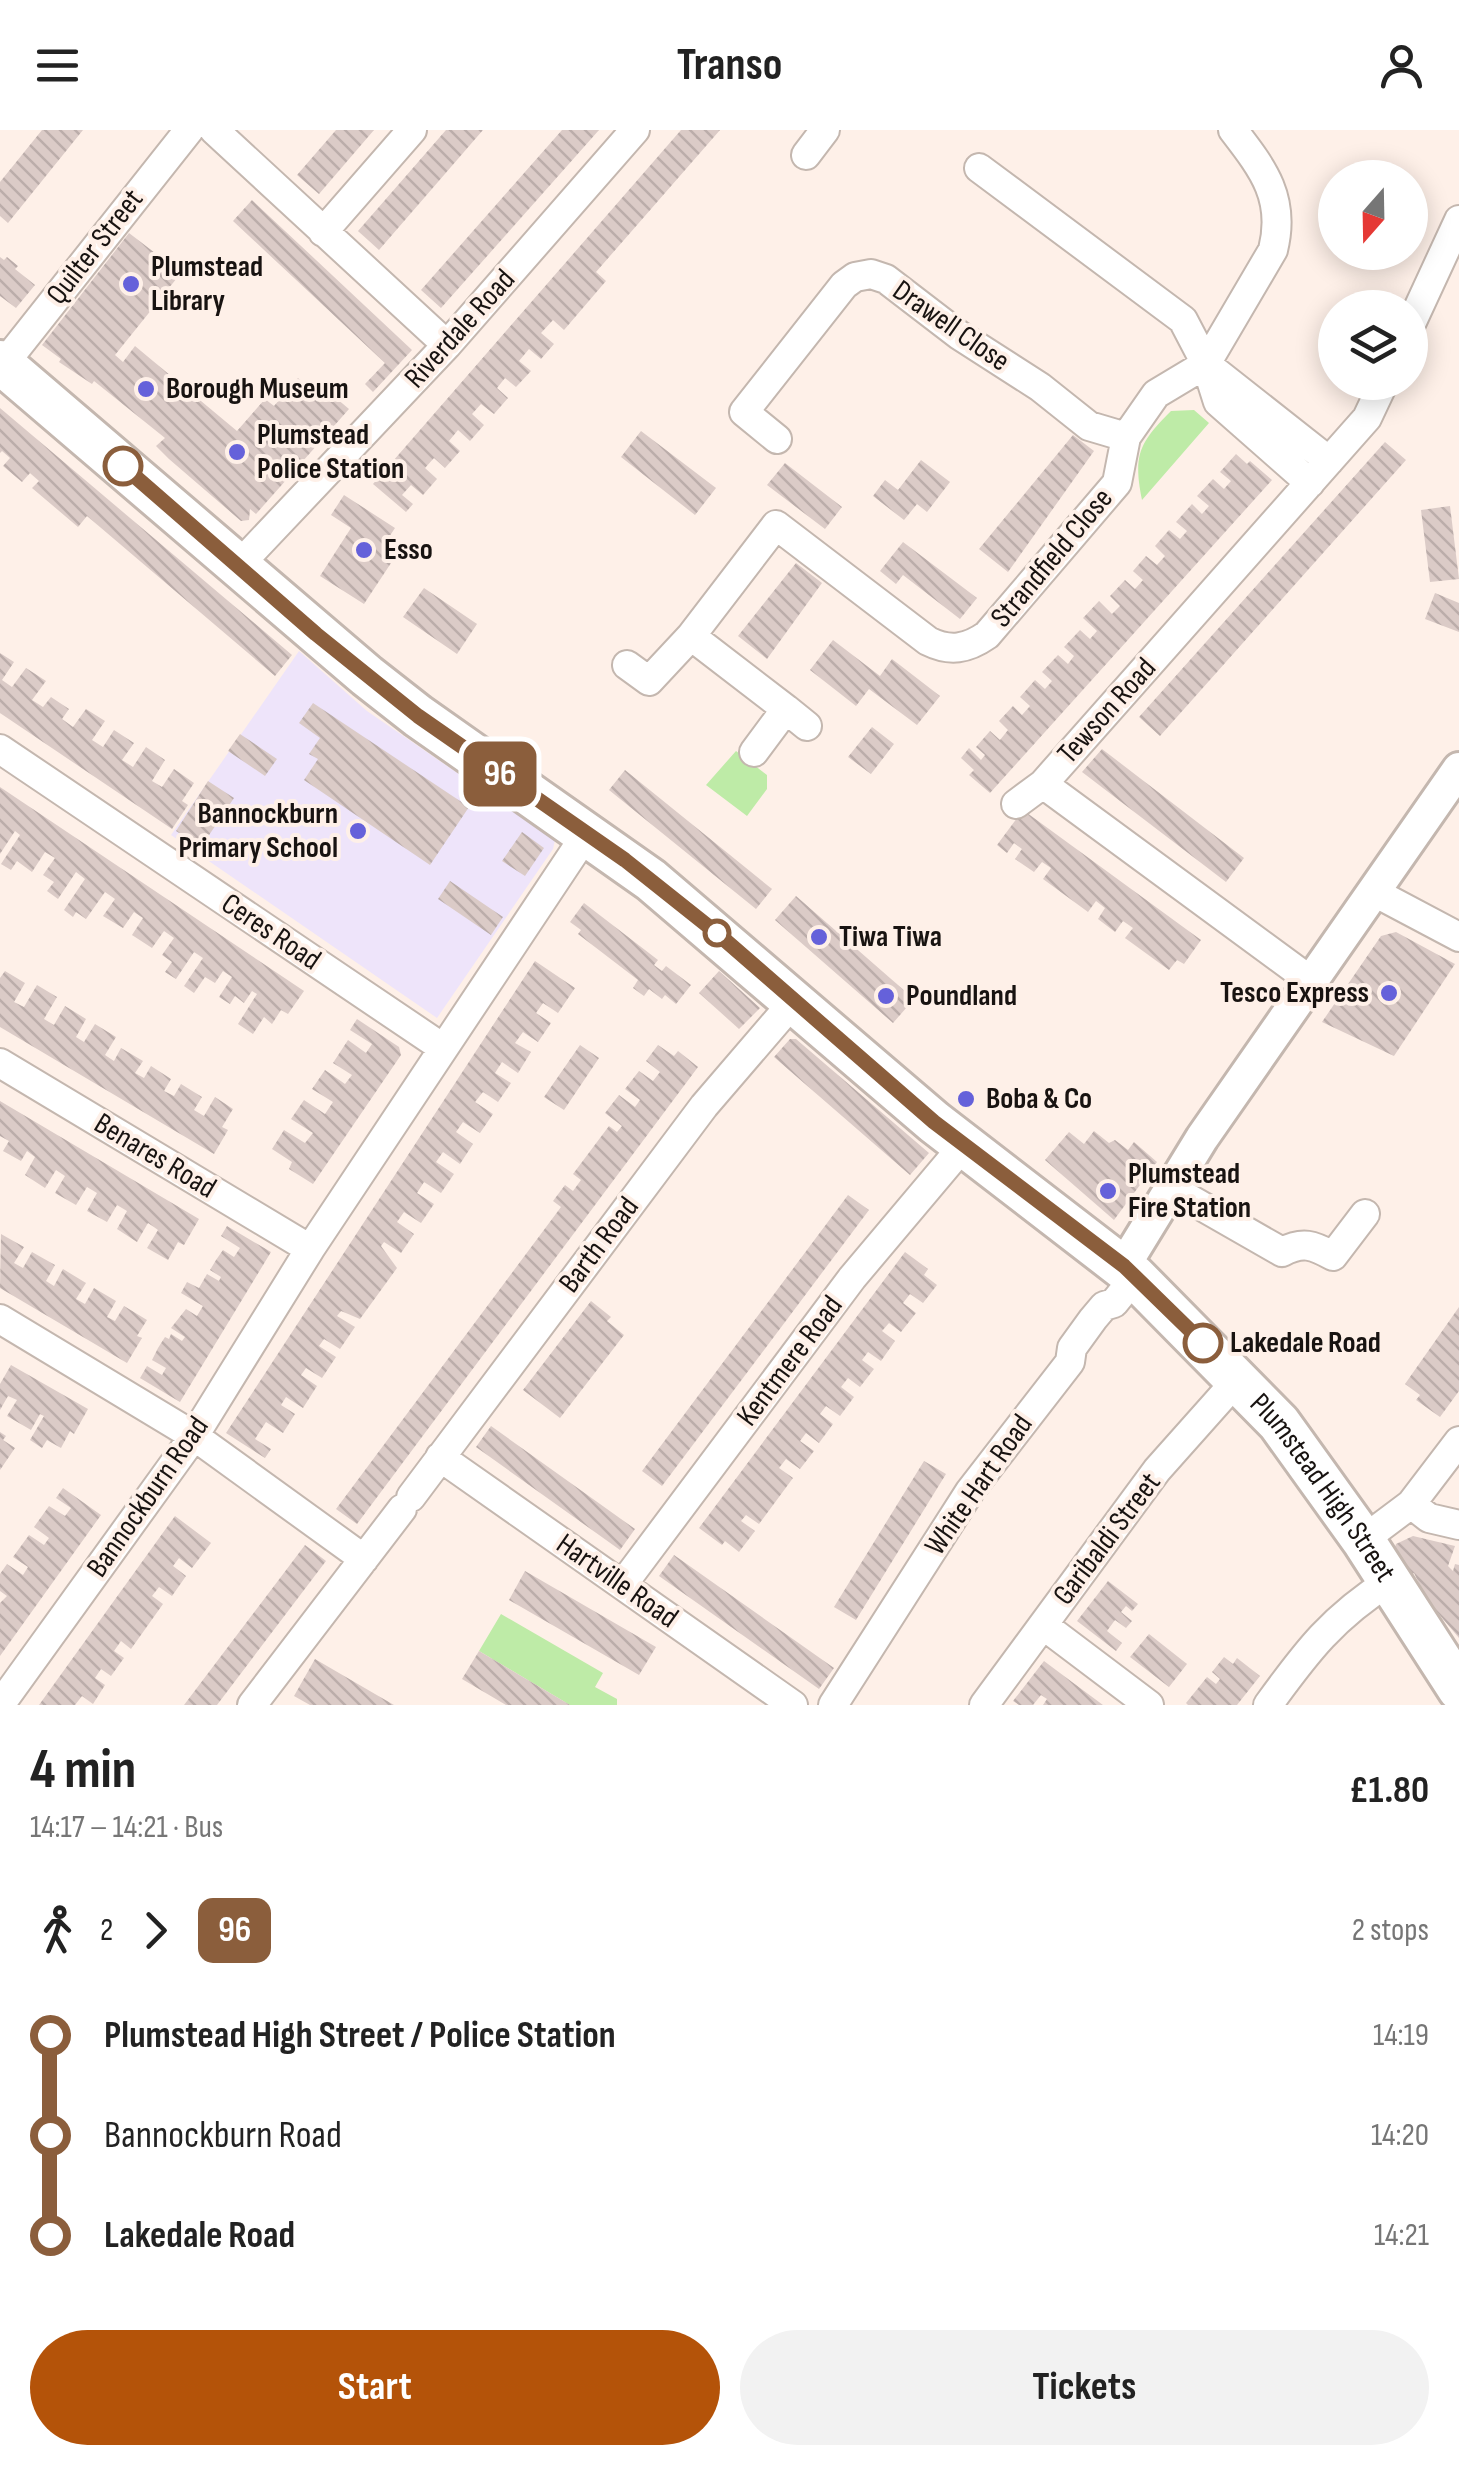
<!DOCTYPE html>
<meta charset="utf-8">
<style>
body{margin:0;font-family:"Sofia Sans Condensed",sans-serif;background:#f2f2f2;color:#222;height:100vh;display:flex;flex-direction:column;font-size:38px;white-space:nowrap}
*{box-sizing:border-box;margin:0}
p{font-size:32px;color:#767676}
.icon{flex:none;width:55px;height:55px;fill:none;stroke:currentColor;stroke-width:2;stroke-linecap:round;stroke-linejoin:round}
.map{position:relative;height:1575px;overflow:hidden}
.sheet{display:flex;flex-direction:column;background:#fff;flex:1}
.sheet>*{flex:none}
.badge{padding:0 20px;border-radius:15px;font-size:35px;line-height:65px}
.needle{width:65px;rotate:200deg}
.fabs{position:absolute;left:1318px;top:30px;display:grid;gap:20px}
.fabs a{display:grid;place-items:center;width:110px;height:110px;border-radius:50%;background:#fff;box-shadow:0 5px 25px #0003;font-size:50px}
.map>.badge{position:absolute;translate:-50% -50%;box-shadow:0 0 0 5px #fff}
.legs{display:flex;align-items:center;gap:15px;height:110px;padding:0 30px;font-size:32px}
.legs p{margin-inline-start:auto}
.headline{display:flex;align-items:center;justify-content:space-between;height:170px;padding:0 30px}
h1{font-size:55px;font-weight:700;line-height:75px}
.action{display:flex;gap:20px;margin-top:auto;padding:20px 30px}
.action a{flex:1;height:115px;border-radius:60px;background:#b45309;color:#fff;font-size:40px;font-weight:700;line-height:115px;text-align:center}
.action a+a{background:#f2f2f2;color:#222}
ul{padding:0 30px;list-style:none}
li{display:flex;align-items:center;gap:35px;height:100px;font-size:38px}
li i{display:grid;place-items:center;width:15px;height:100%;margin:0 12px;background:currentColor}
li i::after{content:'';width:25px;height:25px;margin:-12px;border:8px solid;border-radius:50%;background:#fff}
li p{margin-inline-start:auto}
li:first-child i{background:linear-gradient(#0000 50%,currentColor 0)}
li:last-child i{background:linear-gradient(currentColor 50%,#0000 0)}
header{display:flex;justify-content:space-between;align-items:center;height:130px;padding:0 30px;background:#fff;font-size:45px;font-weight:700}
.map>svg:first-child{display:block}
</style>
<header><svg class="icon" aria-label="menu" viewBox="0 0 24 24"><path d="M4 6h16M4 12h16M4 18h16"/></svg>Transo<svg class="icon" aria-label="person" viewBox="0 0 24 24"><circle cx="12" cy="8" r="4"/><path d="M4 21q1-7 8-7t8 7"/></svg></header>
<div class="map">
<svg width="1459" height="1575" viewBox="0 0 1459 1575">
<defs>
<pattern id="building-back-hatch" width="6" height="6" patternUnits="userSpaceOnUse" patternTransform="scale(2.5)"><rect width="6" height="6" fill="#dbcbc7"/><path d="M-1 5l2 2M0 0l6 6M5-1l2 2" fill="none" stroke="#bbadaa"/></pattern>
</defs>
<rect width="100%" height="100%" fill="#fef0e8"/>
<path fill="#eee4fa" d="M 299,521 L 367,581 L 555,710 L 553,719 L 437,888 L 171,705 Z"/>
<path fill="#beeba7" d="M 1194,280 L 1209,293 L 1142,370 C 1133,325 1139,313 1171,281 Z
M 736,621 L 767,645 L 767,659 L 747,686 L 706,655 Z
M 501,1484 L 603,1543 L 595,1557 L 617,1569 L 617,1575 L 570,1575 L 479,1521 Z"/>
<path fill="url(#building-back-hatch)" d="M 42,0 L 83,0 L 8,93 L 0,86 L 0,52 Z
M 336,0 L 374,0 L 319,64 L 297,45 Z
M 446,0 L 483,0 L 379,120 L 358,101 Z
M 562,0 L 599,0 L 441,178 L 421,160 Z
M 681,0 L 720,0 L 596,142 L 606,151 L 564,200 L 553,190 L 541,203 L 554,214 L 541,229 L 529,219 L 519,231 L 531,241 L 516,257 L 505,248 L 497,258 L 508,268 L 494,284 L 481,274 L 472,284 L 484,295 L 470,311 L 458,300 L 449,311 L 460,321 L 445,338 L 434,328 L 425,338 L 437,349 L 423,365 L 411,355 L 402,365 L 413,374 L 406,382 L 373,354 Z
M 252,70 L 412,220 L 373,262 L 365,254 L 385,233 L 233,91 Z
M 129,103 L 181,143 L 115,225 L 123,232 L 135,216 L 237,301 L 265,269 L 274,276 L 298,248 L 312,260 L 318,253 L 349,279 L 256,384 L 250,379 L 249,390 L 241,391 L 169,329 L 156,316 L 165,308 L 94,251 L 92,254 L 59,232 L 61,229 L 42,215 Z
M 0,127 L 4,130 L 7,127 L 18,136 L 15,139 L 35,155 L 16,178 L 0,166 Z
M 0,278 L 292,525 L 275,546 L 87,386 L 78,397 L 32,358 L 39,351 L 30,343 L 22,352 L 3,336 L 10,328 L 2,321 L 0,323 Z
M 641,301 L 716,358 L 695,385 L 621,327 Z
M 1073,305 L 1094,321 L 1008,442 L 979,419 Z
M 1385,312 L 1406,330 L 1160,606 L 1139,587 Z
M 1236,324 L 1247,334 L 1250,331 L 1272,350 L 990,663 L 969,645 L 974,640 L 961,628 L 969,618 L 981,630 L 985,625 L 976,617 L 990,601 L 1000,610 L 1008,600 L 999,591 L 1013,576 L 1022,585 L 1030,576 L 1020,567 L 1035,550 L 1045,559 L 1052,551 L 1042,542 L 1058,525 L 1068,534 L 1074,526 L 1064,517 L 1080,500 L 1090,509 L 1097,501 L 1083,488 L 1099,471 L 1112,484 L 1120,476 L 1110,466 L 1125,450 L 1135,459 L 1143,450 L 1133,441 L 1146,426 L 1157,435 L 1165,426 L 1155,416 L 1169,400 L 1180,409 L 1187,401 L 1176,392 L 1192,374 L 1202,384 L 1209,376 L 1197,366 L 1213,349 L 1224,359 L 1231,351 L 1220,342 Z
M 921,330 L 950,352 L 927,382 L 917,374 L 904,390 L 873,366 L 885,350 L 898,360 Z
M 785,333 L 842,377 L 825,399 L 767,355 Z
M 344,365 L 395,398 L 383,416 L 397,424 L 364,474 L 320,446 L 351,398 L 331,385 Z
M 1450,376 L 1459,449 L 1430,452 L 1421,380 Z
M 903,412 L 977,468 L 960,489 L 903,445 L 896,454 L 880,441 Z
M 796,433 L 822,453 L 767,529 L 738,506 Z
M 424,458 L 477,494 L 457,524 L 403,487 Z
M 1435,463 L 1459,473 L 1459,502 L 1425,489 Z
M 833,510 L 880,546 L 892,529 L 940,566 L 917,595 L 869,559 L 856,576 L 810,540 Z
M 0,523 L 14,532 L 2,550 L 12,557 L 26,538 L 46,551 L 32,570 L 43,577 L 51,567 L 69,579 L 62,589 L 73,597 L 86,579 L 105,591 L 92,610 L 103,617 L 114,600 L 134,613 L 122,630 L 133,637 L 146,617 L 165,630 L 152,651 L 162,657 L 174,639 L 194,653 L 182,671 L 188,675 L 172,699 L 0,583 Z
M 313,573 L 469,677 L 430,735 L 304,650 L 318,629 L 309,624 L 320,608 L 299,593 Z
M 872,597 L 894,614 L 871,644 L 848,627 Z
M 240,604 L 277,629 L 265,646 L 228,621 Z
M 1102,619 L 1244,728 L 1226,752 L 1082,642 Z
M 625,640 L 772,759 L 756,779 L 609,660 Z
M 208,651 L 234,668 L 201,717 L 176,701 Z
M 0,657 L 304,861 L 288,884 L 281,880 L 272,894 L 264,887 L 253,904 L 238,894 L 257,864 L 252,861 L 244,873 L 235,866 L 230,874 L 219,867 L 232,847 L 223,841 L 215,853 L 205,847 L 194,863 L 184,856 L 203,828 L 194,822 L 176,849 L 165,842 L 172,832 L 162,825 L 174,808 L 164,801 L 152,818 L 132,805 L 143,788 L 134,782 L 123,798 L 103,786 L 115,769 L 105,762 L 86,789 L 76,782 L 73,787 L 64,780 L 85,749 L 76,742 L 58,769 L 47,761 L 54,752 L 43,745 L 55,728 L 45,722 L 32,742 L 17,731 L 11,740 L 1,734 L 20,705 L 15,701 L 0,724 Z
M 1023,680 L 1201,810 L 1184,834 L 1177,830 L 1169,840 L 1125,808 L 1133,798 L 1123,791 L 1115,802 L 1098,789 L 1105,778 L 1096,771 L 1088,782 L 1043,749 L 1051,738 L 1042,732 L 1034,742 L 1015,729 L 1022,719 L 1014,713 L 1007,723 L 997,715 Z
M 522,702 L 544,718 L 525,746 L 502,731 Z
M 450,751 L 503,787 L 491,805 L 438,769 Z
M 796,766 L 914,869 L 893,893 L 775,790 Z
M 584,773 L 658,830 L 654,835 L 662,841 L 666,836 L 691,855 L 676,874 L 665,865 L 662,869 L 649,859 L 644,866 L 633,858 L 638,850 L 578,804 L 581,800 L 570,792 Z
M 1396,802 L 1455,834 L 1394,926 L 1322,892 L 1381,806 Z
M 535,831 L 575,858 L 558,883 L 543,873 L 536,883 L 551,893 L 538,912 L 523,902 L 515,913 L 531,922 L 518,943 L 502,932 L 495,943 L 511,953 L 498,972 L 483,962 L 475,972 L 493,984 L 480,1003 L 463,992 L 456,1002 L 473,1014 L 460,1034 L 443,1022 L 436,1032 L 454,1044 L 441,1063 L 424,1052 L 417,1063 L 434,1074 L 421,1093 L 404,1082 L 397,1092 L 414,1104 L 401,1123 L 384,1112 L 381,1116 L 397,1138 L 360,1189 L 341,1181 L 337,1186 L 355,1197 L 340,1219 L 324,1209 L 319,1216 L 336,1227 L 322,1248 L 306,1238 L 301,1245 L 317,1256 L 303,1278 L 286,1267 L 281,1275 L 295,1284 L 283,1303 L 266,1292 L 255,1309 L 271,1319 L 265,1328 L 226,1303 Z
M 5,841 L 25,853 L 14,872 L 24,877 L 37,855 L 57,867 L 44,889 L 54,895 L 65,876 L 86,889 L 76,907 L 84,912 L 95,894 L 116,907 L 105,925 L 114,931 L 121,918 L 143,931 L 135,943 L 144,948 L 151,936 L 171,949 L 164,961 L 174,966 L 181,954 L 202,967 L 194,980 L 204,986 L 215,967 L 233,979 L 222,997 L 228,1000 L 214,1024 L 0,897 L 0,848 Z
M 719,841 L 760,878 L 739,899 L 699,863 Z
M 357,889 L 399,917 L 401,925 L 313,1054 L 289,1039 L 292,1032 L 272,1019 L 284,1000 L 305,1013 L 313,1003 L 291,989 L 304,970 L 325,984 L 333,972 L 312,959 L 325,940 L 345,954 L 352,945 L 333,933 L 348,910 L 366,923 L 372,914 L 350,900 Z
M 790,909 L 796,909 L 929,1023 L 910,1045 L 774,927 Z
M 580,915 L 599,928 L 564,980 L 544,967 Z
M 658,915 L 674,926 L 678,921 L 698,937 L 357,1394 L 336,1379 L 561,1077 L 553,1071 L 565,1055 L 573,1061 L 581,1050 L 573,1044 L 609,996 L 617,1002 L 622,996 L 605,983 L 619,965 L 635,977 L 640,970 L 625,959 L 639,941 L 653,951 L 660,942 L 646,931 Z
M 0,971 L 199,1089 L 184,1115 L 178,1112 L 168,1130 L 147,1118 L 158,1100 L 154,1097 L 148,1093 L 137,1112 L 117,1099 L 127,1081 L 117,1075 L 107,1092 L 87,1081 L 97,1063 L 87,1057 L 76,1075 L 55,1063 L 65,1046 L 56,1040 L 45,1058 L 25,1045 L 35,1027 L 27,1021 L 21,1031 L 3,1021 L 9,1011 L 0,1006 Z
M 1094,1001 L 1109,1013 L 1115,1010 L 1128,1020 L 1134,1012 L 1157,1032 L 1114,1090 L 1045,1030 L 1069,1002 L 1084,1014 Z
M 848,1065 L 869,1080 L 662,1356 L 642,1341 Z
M 227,1096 L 271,1122 L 180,1272 L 140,1248 L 147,1236 L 162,1245 L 166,1238 L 152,1230 L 158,1218 L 165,1207 L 169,1209 L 171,1204 L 182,1211 L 185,1207 L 171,1198 L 186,1179 L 197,1186 L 203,1176 L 181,1163 L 187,1152 L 199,1158 L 207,1144 L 219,1151 L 221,1147 L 210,1140 L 216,1130 L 223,1120 L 234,1127 L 240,1118 L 221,1106 Z
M 1,1104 L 24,1117 L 14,1133 L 23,1138 L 32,1122 L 55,1135 L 46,1151 L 54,1156 L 63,1139 L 86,1153 L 76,1169 L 85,1174 L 94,1158 L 116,1171 L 107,1187 L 115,1191 L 124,1176 L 147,1190 L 137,1206 L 142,1208 L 127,1233 L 0,1158 Z
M 905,1122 L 928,1139 L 924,1145 L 937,1155 L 923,1173 L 910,1164 L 903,1173 L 916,1183 L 901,1202 L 889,1193 L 882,1201 L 895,1211 L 881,1231 L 868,1222 L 862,1230 L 874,1239 L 860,1257 L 848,1248 L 841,1257 L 854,1267 L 840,1286 L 826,1276 L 820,1284 L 833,1294 L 819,1313 L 806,1303 L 800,1311 L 814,1321 L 800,1339 L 786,1329 L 779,1338 L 793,1348 L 759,1394 L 746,1385 L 741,1391 L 755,1401 L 739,1422 L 725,1411 L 722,1415 L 699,1398 Z
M 591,1171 L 611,1187 L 607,1191 L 624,1205 L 560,1288 L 523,1260 Z
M 1459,1177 L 1459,1261 L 1440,1287 L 1416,1270 L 1420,1265 L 1405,1254 Z
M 11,1235 L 88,1279 L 74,1304 L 70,1301 L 61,1318 L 47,1310 L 42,1318 L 30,1310 L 44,1286 L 40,1284 L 31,1300 L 7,1286 L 17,1270 L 8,1266 L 0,1280 L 0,1254 Z
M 491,1296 L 635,1399 L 620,1420 L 476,1317 Z
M 0,1302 L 6,1306 L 3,1310 L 15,1318 L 0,1340 Z
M 924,1331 L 946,1344 L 856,1490 L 834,1477 Z
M 63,1358 L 101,1385 L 0,1526 L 0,1473 L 7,1466 L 0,1461 L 0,1444 L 7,1434 L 23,1445 L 28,1437 L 13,1427 L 29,1405 L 44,1415 L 49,1408 L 34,1397 L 49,1376 L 65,1386 L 71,1378 L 56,1368 Z
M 175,1386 L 211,1413 L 192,1438 L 179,1428 L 173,1436 L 186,1446 L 172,1466 L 159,1457 L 152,1466 L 163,1474 L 131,1519 L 121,1511 L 114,1521 L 124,1528 L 111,1546 L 101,1539 L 95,1548 L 105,1555 L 93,1574 L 82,1566 L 75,1575 L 39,1575 Z
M 1413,1406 L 1455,1416 L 1448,1436 L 1453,1441 L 1455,1434 L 1459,1435 L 1459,1508 L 1427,1470 L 1414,1443 L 1411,1445 L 1394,1420 L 1396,1414 Z
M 305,1415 L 326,1431 L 217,1575 L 184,1575 Z
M 674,1425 L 834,1538 L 819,1559 L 659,1446 Z
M 525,1441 L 656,1517 L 639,1545 L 509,1470 Z
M 1108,1451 L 1138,1474 L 1132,1481 L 1126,1476 L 1121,1482 L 1132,1491 L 1126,1498 L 1115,1490 L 1107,1501 L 1122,1513 L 1116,1521 L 1077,1491 Z
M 1149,1504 L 1187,1534 L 1169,1557 L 1130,1527 Z
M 479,1521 L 570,1575 L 506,1575 L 462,1549 Z
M 1224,1527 L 1233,1534 L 1237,1528 L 1260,1546 L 1237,1575 L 1188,1575 L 1186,1573 L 1207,1547 L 1216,1554 L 1220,1549 L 1212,1542 Z
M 315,1529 L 375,1564 L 394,1575 L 310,1575 L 294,1566 Z
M 1044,1531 L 1072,1552 L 1103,1575 L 1043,1575 L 1047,1569 L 1041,1565 L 1033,1575 L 1019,1575 L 1013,1571 Z"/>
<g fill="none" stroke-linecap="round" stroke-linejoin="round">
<defs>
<path id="minor" d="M 214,0 L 447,215
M 806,25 L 825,0
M 979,38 L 1183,190 L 1206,234 L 1218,272 L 1310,353
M 323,102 L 412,0
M 1410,196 L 1459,90
M 1206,234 L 1273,120 C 1286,68 1263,39 1233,0
M 1206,234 L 1329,331
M 3,235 L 189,0
M 777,309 L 744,282 L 844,155 L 855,147 L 871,144 L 886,149 L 959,205 L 1040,257 L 1089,296 L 1126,307
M 238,436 L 447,215 L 635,0
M 691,506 L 786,579 L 754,622
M 627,535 L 649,551 L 691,506 L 776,395 L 928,511 C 950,522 967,519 987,505 L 1117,353 L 1126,307 L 1156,264 L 1206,234
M 786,579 L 807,596
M 0,619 L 443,918
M 1043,654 L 1311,851
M 1016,674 L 1043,654 L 1367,288 L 1384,252
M 1374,762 L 1459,807
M 0,933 L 310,1119
M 1172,1059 L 1282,1122 C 1303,1111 1313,1115 1333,1126 L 1365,1084
M 0,1189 L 194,1306 L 364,1429
M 440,1327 L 793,1575
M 411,1367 L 704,976 L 795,870
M 1411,1374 L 1429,1388 L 1459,1395
M 1363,1410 L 1411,1374 L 1459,1311
M 623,1454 L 852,1148 L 964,1015
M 1043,1495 L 1149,1575
M 0,1575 L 194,1306 L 310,1119 L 587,703
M 252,1575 L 402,1379
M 833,1575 L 970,1361 L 1070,1232 L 1072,1218 L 1093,1189 L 1104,1176 L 1114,1173 L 1135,1147
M 984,1575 L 1157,1340 L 1238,1249
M 1268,1575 C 1307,1521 1333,1487 1390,1451"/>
<path id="tertiary" d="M 1123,1137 L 1202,1008 L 1459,639"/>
<g id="primary">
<path id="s1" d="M 0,232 L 367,546 L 418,586 L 651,750 L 934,992 L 1135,1147 L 1279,1293 L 1363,1410 L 1459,1559"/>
</g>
</defs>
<use href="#minor" stroke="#c4b7af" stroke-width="32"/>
<use href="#tertiary" stroke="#c4b7af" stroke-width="38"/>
<use href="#primary" stroke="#c4b7af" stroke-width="48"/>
<use href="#minor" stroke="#fff" stroke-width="28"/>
<use href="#tertiary" stroke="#fff" stroke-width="32"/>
<use href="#primary" stroke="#fff" stroke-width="42"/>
</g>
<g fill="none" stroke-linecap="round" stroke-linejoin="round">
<defs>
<path id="line-1" d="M 123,336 L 316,504 L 418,586 L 625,730 L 718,804 L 934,992 L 1124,1136 L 1203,1213"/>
</defs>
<use href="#line-1" stroke="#fff" stroke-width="22"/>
<use href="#line-1" stroke="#8b5e3c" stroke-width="15"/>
</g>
<g fill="#6561da" stroke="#fef0e8" stroke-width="4">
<circle cx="131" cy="154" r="10"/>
<circle cx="146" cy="259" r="10"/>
<circle cx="237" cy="322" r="10"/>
<circle cx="364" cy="420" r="10"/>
<circle cx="358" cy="701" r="10"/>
<circle cx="819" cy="807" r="10"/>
<circle cx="1389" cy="863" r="10"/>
<circle cx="886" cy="866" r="10"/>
<circle cx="966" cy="969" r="10"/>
<circle cx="1108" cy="1061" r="10"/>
</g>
<g fill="#fff" stroke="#8b5e3c" stroke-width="5">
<circle cx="123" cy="336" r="18"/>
<circle cx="717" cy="803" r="12"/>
<circle cx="1203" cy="1213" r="18"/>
</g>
<g text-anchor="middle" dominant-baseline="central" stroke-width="8" stroke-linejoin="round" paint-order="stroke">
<g font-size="30" fill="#181311" stroke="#fef0e8">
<text transform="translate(95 117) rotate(-52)">Quilter Street</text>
<text transform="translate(951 196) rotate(35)">Drawell Close</text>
<text transform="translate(460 199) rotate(-48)">Riverdale Road</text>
<text transform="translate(1052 428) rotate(-50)">Strandfield Close</text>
<text transform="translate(1107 581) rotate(-48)">Tewson Road</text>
<text transform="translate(271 802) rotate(34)">Ceres Road</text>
<text transform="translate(155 1026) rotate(31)">Benares Road</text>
<text transform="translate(599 1115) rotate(-53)">Barth Road</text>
<text transform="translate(790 1231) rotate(-53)">Kentmere Road</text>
<text transform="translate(979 1355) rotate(-55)">White Hart Road</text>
<text stroke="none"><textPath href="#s1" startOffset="1742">Plumstead High Street</textPath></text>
<text transform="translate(148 1367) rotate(-55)">Bannockburn Road</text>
<text transform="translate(1107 1409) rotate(-53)">Garibaldi Street</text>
<text transform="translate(617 1451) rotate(35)">Hartville Road</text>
</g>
<g font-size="30" font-weight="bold" fill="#181311" stroke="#fef0e8" text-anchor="start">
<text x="151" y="137">Plumstead<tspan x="151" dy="34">Library</tspan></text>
<text x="166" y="259">Borough Museum</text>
<text x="257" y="305">Plumstead<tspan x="257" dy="34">Police Station</tspan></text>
<text x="384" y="420">Esso</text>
<text x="338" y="684" text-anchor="end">Bannockburn<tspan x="338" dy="34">Primary School</tspan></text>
<text x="839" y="807">Tiwa Tiwa</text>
<text x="1369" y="863" text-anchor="end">Tesco Express</text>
<text x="906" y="866">Poundland</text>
<text x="986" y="969">Boba &amp; Co</text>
<text x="1128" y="1044">Plumstead<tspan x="1128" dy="34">Fire Station</tspan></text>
</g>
<g font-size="30" font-weight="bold" fill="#181311" stroke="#fef0e8" text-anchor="start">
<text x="1230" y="1213">Lakedale Road</text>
</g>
</g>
</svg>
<div class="fabs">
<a><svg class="needle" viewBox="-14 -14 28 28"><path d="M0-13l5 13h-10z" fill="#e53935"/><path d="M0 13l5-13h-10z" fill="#767676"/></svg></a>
<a><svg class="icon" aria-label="layers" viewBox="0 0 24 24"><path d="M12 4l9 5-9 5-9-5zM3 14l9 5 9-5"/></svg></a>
</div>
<b class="badge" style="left:500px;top:644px;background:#8b5e3c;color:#fff">96</b>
</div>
<section class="sheet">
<div class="headline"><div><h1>4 min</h1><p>14:17 – 14:21 · Bus</p></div><b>£1.80</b></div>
<div class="legs"><svg class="icon" aria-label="walk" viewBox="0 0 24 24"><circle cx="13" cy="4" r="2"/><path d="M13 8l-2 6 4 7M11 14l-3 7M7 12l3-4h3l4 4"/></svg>2<svg class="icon" aria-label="forward" viewBox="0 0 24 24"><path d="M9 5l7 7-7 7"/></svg><b class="badge" style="background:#8b5e3c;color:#fff">96</b><p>2 stops</p></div>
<ul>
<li><i style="color:#8b5e3c"></i><b>Plumstead High Street / Police Station</b><p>14:19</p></li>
<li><i style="color:#8b5e3c"></i><span>Bannockburn Road</span><p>14:20</p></li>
<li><i style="color:#8b5e3c"></i><b>Lakedale Road</b><p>14:21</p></li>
</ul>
<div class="action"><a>Start</a><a>Tickets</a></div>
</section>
